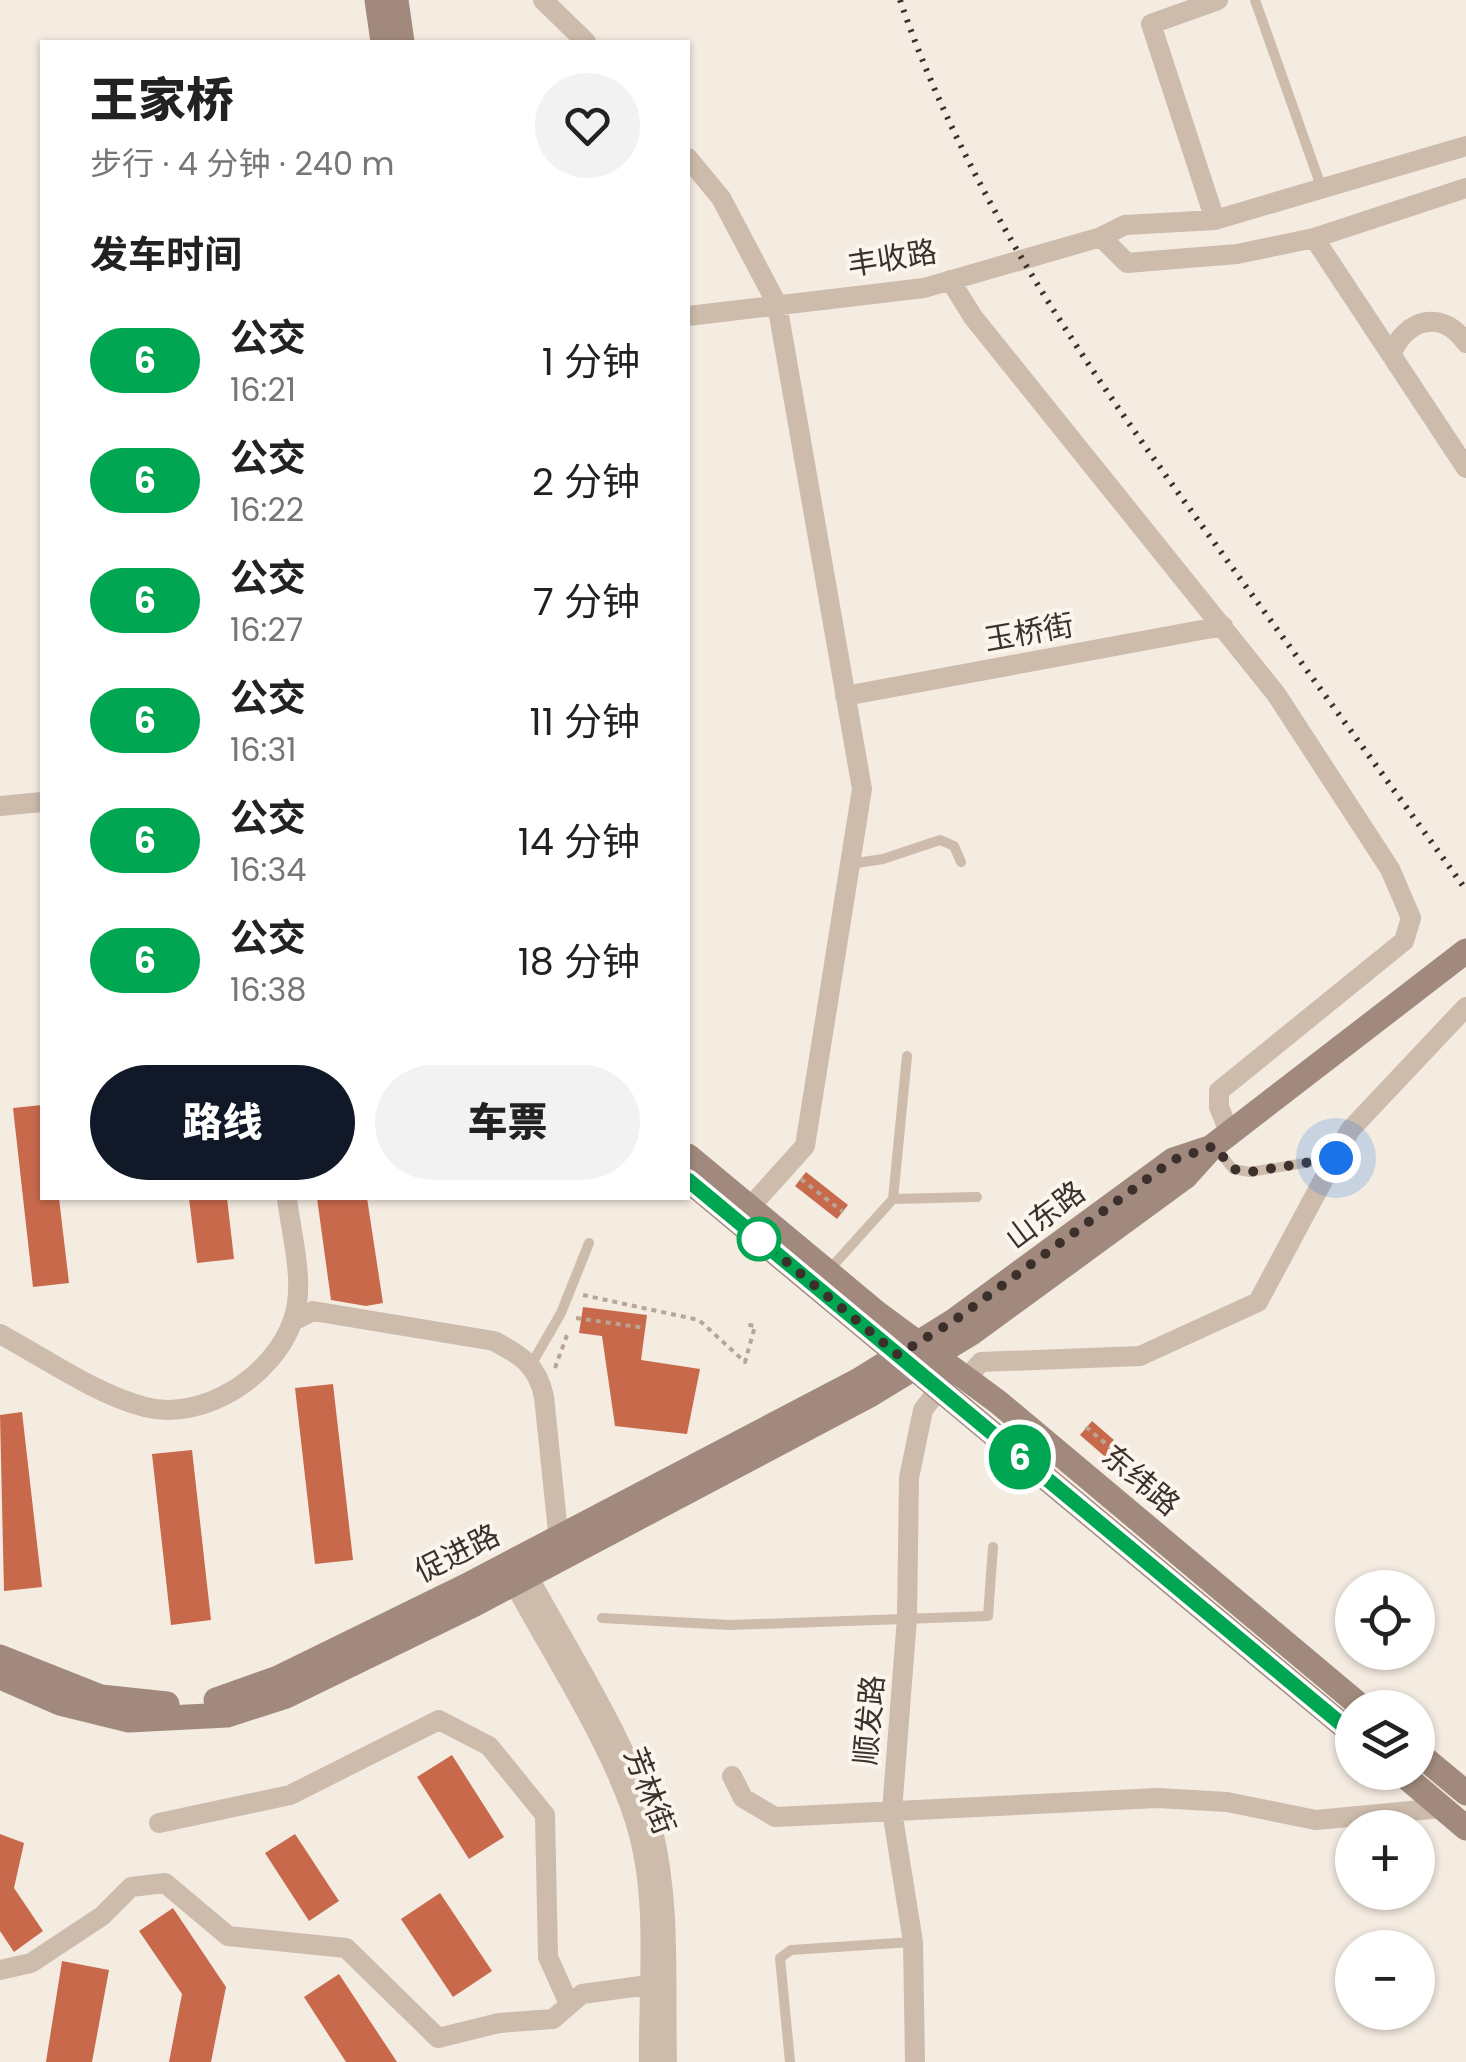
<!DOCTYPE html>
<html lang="zh">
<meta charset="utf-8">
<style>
body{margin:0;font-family:Poppins,"Noto Sans SC",sans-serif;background:#f2f2f2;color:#222;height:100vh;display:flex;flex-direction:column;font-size:38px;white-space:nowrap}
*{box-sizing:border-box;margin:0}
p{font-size:32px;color:#767676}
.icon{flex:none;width:55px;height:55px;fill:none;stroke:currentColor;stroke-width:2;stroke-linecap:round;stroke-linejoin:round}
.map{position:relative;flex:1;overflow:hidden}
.drawer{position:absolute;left:40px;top:40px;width:650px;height:1160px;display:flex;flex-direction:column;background:#fff;border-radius:0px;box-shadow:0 2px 8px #0004}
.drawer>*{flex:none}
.badge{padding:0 20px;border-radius:32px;font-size:35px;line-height:65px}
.controls{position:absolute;left:1335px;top:1570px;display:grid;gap:20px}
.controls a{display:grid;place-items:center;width:100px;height:100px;border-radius:50%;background:#fff;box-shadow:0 2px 8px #0004;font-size:50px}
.you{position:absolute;width:50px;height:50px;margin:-25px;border:8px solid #fff;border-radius:50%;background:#1a73e8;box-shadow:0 0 0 15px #1a73e833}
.map>.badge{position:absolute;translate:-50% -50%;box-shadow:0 0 0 5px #fff}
h2{padding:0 50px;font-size:38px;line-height:90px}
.round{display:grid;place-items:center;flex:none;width:105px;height:105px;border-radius:52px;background:#f2f2f2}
.headline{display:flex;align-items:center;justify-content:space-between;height:170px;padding:0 50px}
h1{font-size:48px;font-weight:800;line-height:75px}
.primary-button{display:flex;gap:20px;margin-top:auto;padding:20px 50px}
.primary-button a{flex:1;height:115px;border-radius:60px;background:#111827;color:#fff;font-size:40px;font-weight:800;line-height:115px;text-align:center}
.primary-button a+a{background:#f2f2f2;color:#222}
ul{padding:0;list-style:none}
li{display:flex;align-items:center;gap:30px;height:120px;padding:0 50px}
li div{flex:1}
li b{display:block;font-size:38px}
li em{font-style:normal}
li .badge{min-width:110px;font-weight:700;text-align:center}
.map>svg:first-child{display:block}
</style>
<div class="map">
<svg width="1466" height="2062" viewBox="0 0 1466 2062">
<rect width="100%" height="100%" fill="#f4ebe1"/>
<path fill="#c8694b" d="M 42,1105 L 42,1198 L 59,1198 L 69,1283 L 33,1287 L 13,1108 Z
M 806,1172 L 848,1205 L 837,1219 L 795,1186 Z
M 189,1198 L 227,1198 L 234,1259 L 197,1263 Z
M 317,1198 L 367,1198 L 383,1303 L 366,1306 L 331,1300 Z
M 583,1307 L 647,1315 L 641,1360 L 700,1369 L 687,1434 L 615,1426 L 602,1336 L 579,1333 Z
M 333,1384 L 353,1560 L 315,1564 L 295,1388 Z
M 22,1412 L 42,1587 L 4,1591 L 0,1415 Z
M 1092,1421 L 1129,1453 L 1117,1467 L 1080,1435 Z
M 192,1450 L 211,1620 L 171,1625 L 152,1454 Z
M 452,1755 L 504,1837 L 469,1859 L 417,1777 Z
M 0,1834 L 24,1843 L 14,1888 L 43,1931 L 14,1952 L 0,1931 Z
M 295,1834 L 339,1901 L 309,1921 L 265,1853 Z
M 440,1893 L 492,1971 L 453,1997 L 401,1919 Z
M 173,1908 L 226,1987 L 211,2062 L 169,2062 L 182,1994 L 139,1931 Z
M 62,1961 L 109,1970 L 92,2062 L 46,2062 Z
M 339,1974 L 397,2062 L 346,2062 L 304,1997 Z"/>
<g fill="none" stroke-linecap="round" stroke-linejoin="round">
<path stroke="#b9a596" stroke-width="4" stroke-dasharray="5 5" stroke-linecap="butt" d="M 801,1179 L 843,1212
M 583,1295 L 699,1320 L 745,1362 L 755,1326 L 744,1324
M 576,1318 L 645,1328
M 555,1368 L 567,1335
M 1086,1427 L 1124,1459"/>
<path stroke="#cdbbac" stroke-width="10" d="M 1255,0 L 1322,189
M 850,864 L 883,859 L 940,840 L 954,846 L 961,862
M 1214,1146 L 1233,1169 L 1250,1172 L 1335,1158
M 893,1199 L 977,1197
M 829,1270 L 893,1199 L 907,1056
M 531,1365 L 561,1313 L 589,1243
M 602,1618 L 730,1625 L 988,1616 L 993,1547
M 790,2062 L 780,1958 L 791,1950 L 912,1942"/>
<path stroke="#cdbbac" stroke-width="20" d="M 543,0 L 586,42
M 1466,146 L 1215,220 L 1125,225 L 1101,237 L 1127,263 L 1237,254 L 1314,238 L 1466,188
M 688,158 L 721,198 L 777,304 L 862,789 L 805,1146 L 742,1216
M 1215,220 L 1151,24 L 1218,0
M 1314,238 L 1466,468
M 950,280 L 973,317 L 1276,694 L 1390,869 L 1411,918 L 1404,941 L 1219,1091 L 1219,1107 L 1230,1134
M 688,316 L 924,288 L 1101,237
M 1391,355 C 1405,319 1442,308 1466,343
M 845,696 L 1223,626
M 0,806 L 42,802
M 293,1321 L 313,1311 L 494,1341 C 521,1355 538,1366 544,1397 L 560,1551
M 0,1334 C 45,1358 95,1394 145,1407 C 203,1422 274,1376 293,1320 C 306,1284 291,1234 287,1198
M 966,1379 L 981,1362 L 1140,1356 L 1258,1302 L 1350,1130 L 1466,1007
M 511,1569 L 514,1583 C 554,1658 616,1751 638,1831 C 658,1903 648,1988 649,2062
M 520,1569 L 528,1576 C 569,1652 633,1749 653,1831 C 671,1904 665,1987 667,2062
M 732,1776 L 743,1798 L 775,1817 L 1158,1798 L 1227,1802 L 1316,1820 L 1442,1808
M 159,1823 L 290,1795 L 439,1720 L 489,1746 L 545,1815 L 548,1957 L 569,2004
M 0,1970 L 31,1963 L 102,1916 L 131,1887 L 165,1883 L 228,1936 L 346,1948 L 438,2038 L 499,2023 L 553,2019 L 582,1994 L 648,1985
M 915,2062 L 913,1942 L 892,1811 L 907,1618 L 909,1478 L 923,1410 L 939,1389"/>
<path stroke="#a18a7d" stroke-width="25" d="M 377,0 L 383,42
M 396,0 L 402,42
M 688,1156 L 877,1313 L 998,1402 L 1363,1708
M 688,1180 L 1352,1733
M 0,1657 L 101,1697 L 167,1704
M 0,1677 L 60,1703 L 129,1720 L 227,1715 L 286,1696 L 475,1604 L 868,1396 L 973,1332 L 1185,1177 L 1213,1146 L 1466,951
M 216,1700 L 278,1678 L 466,1586 L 859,1380 L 955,1320 L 1173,1160 L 1209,1148
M 1418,1753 L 1466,1793
M 1400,1772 L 1466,1828"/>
<path stroke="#3b302b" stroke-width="6" stroke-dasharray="2.5 8" stroke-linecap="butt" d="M 900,0 C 969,201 1089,370 1213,541 C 1297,657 1382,773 1466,890"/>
</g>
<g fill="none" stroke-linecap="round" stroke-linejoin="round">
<defs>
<path id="line" d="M 688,1180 L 1352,1733"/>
</defs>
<use href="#line" stroke="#fff" stroke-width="22"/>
<use href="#line" stroke="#00a651" stroke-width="15"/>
<path stroke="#3b302b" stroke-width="10" stroke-dasharray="0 18" d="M 759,1239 L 898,1355 L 955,1320 L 1173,1160 L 1214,1146 L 1233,1169 L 1250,1172 L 1336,1158"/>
</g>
<circle fill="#fff" stroke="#00a651" stroke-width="5" cx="759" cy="1239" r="20"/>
<g text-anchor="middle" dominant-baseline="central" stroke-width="8" stroke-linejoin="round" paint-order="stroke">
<g font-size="30" fill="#3b302b" stroke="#fbf5ee">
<text transform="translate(892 258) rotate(-9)">丰收路</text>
<text transform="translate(1029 632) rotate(-10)">玉桥街</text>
<text transform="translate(1045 1215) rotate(-37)">山东路</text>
<text transform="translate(1141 1480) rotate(40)">东纬路</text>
<text transform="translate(457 1553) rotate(-27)">促进路</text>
<text transform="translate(869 1720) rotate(-85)">顺发路</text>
<text transform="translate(650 1791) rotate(69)">芳林街</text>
</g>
</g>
</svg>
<div class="controls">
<a><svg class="icon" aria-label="locate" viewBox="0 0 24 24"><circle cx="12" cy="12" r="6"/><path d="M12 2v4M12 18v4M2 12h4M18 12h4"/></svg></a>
<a><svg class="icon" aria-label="layers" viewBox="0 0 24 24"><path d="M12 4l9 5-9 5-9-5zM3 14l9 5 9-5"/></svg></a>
<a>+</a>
<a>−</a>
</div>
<div class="you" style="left:1336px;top:1158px"></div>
<b class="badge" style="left:1020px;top:1457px;background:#00a651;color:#fff">6</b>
<section class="drawer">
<div class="headline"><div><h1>王家桥</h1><p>步行 · 4 分钟 · 240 m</p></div><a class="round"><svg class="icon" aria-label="heart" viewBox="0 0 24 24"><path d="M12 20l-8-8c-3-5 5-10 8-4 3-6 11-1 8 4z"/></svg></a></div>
<h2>发车时间</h2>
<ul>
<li><span class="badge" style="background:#00a651;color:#fff">6</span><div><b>公交</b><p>16:21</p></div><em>1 分钟</em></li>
<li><span class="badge" style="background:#00a651;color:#fff">6</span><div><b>公交</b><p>16:22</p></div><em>2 分钟</em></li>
<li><span class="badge" style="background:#00a651;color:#fff">6</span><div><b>公交</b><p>16:27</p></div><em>7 分钟</em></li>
<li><span class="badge" style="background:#00a651;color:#fff">6</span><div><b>公交</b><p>16:31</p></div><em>11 分钟</em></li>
<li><span class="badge" style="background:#00a651;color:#fff">6</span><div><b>公交</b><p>16:34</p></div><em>14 分钟</em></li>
<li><span class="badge" style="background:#00a651;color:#fff">6</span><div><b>公交</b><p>16:38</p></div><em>18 分钟</em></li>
</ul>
<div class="primary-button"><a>路线</a><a>车票</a></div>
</section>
</div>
